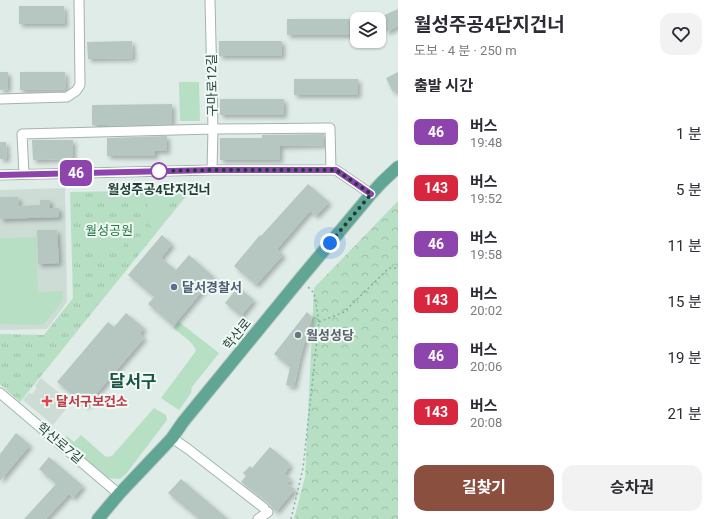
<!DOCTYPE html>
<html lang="ko">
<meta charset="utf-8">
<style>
body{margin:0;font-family:Roboto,"Noto Sans KR",sans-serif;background:#f2f2f3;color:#2b2b33;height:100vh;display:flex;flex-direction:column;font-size:15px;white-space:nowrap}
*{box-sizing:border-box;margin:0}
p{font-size:13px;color:#7c7c81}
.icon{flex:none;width:22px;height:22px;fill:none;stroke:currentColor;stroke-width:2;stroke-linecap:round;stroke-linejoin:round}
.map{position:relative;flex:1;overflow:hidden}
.sheet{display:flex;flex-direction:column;background:#fff;width:320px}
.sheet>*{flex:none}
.badge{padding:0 8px;border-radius:6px;font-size:14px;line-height:26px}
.buttons{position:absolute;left:350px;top:12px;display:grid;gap:8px}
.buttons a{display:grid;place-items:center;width:36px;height:36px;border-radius:8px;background:#fff;box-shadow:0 1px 3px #0004;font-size:20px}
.you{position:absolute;width:20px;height:20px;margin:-10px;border:3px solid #fff;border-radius:50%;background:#1a73e8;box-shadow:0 0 0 6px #1a73e833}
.map>.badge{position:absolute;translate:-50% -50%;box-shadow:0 0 0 2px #fff}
h2{padding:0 16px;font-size:15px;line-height:36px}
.round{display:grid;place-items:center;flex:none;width:42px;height:42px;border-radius:12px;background:#f2f2f3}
.headline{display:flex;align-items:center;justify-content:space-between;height:68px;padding:0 16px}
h1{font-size:19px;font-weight:700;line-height:30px}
.button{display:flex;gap:8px;margin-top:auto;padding:8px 16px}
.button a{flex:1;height:46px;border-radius:12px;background:#8a4f3f;color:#fff;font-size:16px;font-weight:700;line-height:46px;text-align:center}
.button a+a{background:#f2f2f3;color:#2b2b33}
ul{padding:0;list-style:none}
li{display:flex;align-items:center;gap:12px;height:56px;padding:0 16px}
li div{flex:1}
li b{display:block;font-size:15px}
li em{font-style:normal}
li .badge{min-width:44px;font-weight:700;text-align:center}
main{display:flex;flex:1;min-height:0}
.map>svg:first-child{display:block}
</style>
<main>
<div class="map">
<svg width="398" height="519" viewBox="0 0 398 519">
<defs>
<pattern id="forest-crowns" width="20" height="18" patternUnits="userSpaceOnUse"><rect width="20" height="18" fill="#b7dfc3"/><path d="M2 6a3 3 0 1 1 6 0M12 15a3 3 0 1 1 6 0" fill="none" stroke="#9dc0a8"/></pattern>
<pattern id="park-tufts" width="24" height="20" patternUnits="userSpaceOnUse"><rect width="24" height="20" fill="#b7dfc3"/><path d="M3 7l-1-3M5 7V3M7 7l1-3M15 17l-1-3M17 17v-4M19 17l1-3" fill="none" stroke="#9dc0a8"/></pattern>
<filter id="shadow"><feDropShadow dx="3" dy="3" stdDeviation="2" flood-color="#0004"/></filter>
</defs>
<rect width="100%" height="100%" fill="#e0ece7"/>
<path fill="#cedcd6" d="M 65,188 L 67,302 L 47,329 L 0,330 L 0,190 Z
M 41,378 L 71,403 L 53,425 L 23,400 L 29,393 L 32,394 L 37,388 L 35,386 Z"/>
<path fill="url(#forest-crowns)" d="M 398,201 L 398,519 L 294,519 L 305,477 L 314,288 Z"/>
<path fill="url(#park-tufts)" d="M 191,190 L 20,402 L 0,384 L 0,334 L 44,335 L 73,298 L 70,192 Z"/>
<path fill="#b7dfc3" d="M 179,82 L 199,82 L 200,121 L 180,121 Z
M 161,193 C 169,197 167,207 167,214 L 157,226 L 152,227 L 149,224 C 148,215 145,203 151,195 Z
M 83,223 L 123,223 L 124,250 L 84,249 Z
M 36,237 L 38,292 L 63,291 L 63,301 L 45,323 L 38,325 L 0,324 L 0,238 Z
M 179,322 L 219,353 L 192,387 L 191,393 L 179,410 L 161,398 L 196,351 C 194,342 180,334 173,328 Z
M 154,408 L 166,415 L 167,420 L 126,474 L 120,479 L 106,478 L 61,442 L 67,436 L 74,442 L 81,435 L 106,457 L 112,456 Z"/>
<path fill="#b5c7c0" filter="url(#shadow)" d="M 19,6 L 64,6 L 65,24 L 19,24 Z
M 398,9 L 398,26 L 387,32 L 380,17 Z
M 287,19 L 351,19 L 351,35 L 287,35 Z
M 132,41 L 133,58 L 88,59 L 87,42 Z
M 219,41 L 282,41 L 282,56 L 219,56 Z
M 0,72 L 8,72 L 8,89 L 0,90 Z
M 20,72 L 65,72 L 66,89 L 20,90 Z
M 398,72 L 398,90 L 393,92 L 386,78 Z
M 294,79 L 358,79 L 358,95 L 294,95 Z
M 220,99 L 284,99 L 284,115 L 220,115 Z
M 172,104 L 172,124 L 107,126 L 107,125 L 92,125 L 92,105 Z
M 324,134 L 324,145 L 280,146 L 280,160 L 220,160 L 220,138 L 262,138 L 262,135 Z
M 167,136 L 167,151 L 155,151 L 155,156 L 107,156 L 107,138 Z
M 32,140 L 73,140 L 73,159 L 33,160 Z
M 0,142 L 6,142 L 7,159 L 0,159 Z
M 308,184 L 329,202 L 316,216 L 310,211 L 277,249 L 283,255 L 256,285 L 234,266 L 260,235 L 261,236 Z
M 0,197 L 18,197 L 19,206 L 40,205 L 40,200 L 50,200 L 50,208 L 59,208 L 59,217 L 0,219 Z
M 37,230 L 57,230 L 59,263 L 38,264 Z
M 162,235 L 172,244 L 161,258 L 176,270 L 189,255 L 214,277 L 173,326 L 148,304 L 154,297 L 128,275 Z
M 238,287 L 254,300 L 241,316 L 225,303 Z
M 307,312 L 312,317 L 300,359 L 294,387 L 286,385 L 290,367 L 274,354 Z
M 126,313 L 144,328 L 140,334 L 144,338 L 86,406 L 57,382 L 108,322 L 114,327 Z
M 16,433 L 30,445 L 0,481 L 0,454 Z
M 270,447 L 288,462 L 290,466 L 284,474 L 291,479 L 287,484 L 295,489 L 276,512 L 268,503 L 241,482 L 246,476 L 243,473 L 250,466 L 252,468 Z
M 49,457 L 83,486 L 73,498 L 69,494 L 46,519 L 24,519 L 56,484 L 39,469 Z
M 181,479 L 228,519 L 199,519 L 168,493 Z"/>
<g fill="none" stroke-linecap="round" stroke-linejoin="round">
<defs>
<path id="minor" d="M 210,0 L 213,129 L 212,170
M 0,99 L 67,97 L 76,91 L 80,85 L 79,0
M 24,174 L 22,134 L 213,129 L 330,128 L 331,170
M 0,175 L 212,170 L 336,170 L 371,194
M 0,393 L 119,494
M 172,438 L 188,449 L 264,508
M 258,519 L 268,512"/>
<path id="major" d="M 98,519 L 119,494 L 172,438 L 183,422 L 300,279 L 371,194 L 382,182 L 398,167"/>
</defs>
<use href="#minor" stroke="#a2b4ae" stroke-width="11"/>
<use href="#major" stroke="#c0c9c7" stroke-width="14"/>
<path stroke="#7eb2a3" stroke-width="1.5" stroke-dasharray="2 3" stroke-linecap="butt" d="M 319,322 L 344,312 L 389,268 L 398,268
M 291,519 L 303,468 L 319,322 L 314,293 L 307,286"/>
<use href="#minor" stroke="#fff" stroke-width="9"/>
<use href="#major" stroke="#61a595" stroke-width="12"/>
</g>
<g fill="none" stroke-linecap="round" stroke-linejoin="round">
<defs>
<path id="line" d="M 0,175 L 212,170 L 336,170 L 371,194"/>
</defs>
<use href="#line" stroke="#fff" stroke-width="9"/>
<use href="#line" stroke="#8e44ad" stroke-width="6"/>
<path stroke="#1f3e36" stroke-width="4" stroke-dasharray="0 7.2" d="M 159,171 L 212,170 L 336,170 L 371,194 L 330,243"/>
</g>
<circle fill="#fff" stroke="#8e44ad" stroke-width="2" cx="159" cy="171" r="8"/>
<circle fill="#5c6f8a" stroke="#f1f9f5" stroke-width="1.5" cx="174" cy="287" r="4"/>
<circle fill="#6b7280" stroke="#f1f9f5" stroke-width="1.5" cx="298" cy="335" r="4"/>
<path fill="#e0444e" stroke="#f1f9f5" stroke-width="1.5" d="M45 395h4v4h4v4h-4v4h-4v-4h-4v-4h4z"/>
<g text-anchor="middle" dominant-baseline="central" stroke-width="4" stroke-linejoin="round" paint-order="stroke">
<g font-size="13" fill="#1f3e36" stroke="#f1f9f5">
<text transform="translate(212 85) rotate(-91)">구마로12길</text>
<text transform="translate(237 334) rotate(-51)">학산로</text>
<text transform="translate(60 443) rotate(40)">학산로7길</text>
</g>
<g font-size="13" font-weight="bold" fill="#1f3e36" stroke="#f1f9f5">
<text x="159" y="189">월성주공4단지건너</text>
</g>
<g font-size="13" fill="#267847" stroke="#f1f9f5">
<text x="109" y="230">월성공원</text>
</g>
<g font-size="13" font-weight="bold" fill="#4e5e75" stroke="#f1f9f5" text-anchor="start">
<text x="182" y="287">달서경찰서</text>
</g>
<g font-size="13" font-weight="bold" fill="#5b616d" stroke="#f1f9f5" text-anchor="start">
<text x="306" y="335">월성성당</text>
</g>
<g font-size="13" font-weight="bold" fill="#be3a42" stroke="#f1f9f5" text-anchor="start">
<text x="56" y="401">달서구보건소</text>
</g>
<g font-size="17" font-weight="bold" fill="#1a5245" stroke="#f1f9f5">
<text x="133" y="381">달서구</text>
</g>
</g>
</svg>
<div class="buttons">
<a><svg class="icon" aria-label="layers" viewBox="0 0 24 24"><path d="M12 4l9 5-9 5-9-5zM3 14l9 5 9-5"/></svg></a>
</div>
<div class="you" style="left:330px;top:243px"></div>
<b class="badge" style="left:76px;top:173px;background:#8e44ad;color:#fff">46</b>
</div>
<section class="sheet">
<div class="headline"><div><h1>월성주공4단지건너</h1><p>도보 · 4 분 · 250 m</p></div><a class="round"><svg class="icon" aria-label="heart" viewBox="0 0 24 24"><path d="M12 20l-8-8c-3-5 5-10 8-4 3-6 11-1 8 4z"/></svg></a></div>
<h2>출발 시간</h2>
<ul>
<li><span class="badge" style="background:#8e44ad;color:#fff">46</span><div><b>버스</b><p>19:48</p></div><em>1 분</em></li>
<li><span class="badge" style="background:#d7263d;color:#fff">143</span><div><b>버스</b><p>19:52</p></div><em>5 분</em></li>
<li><span class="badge" style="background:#8e44ad;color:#fff">46</span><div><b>버스</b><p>19:58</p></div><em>11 분</em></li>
<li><span class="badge" style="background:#d7263d;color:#fff">143</span><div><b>버스</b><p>20:02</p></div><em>15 분</em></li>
<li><span class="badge" style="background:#8e44ad;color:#fff">46</span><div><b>버스</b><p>20:06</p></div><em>19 분</em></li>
<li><span class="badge" style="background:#d7263d;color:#fff">143</span><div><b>버스</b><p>20:08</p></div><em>21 분</em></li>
</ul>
<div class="button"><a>길찾기</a><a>승차권</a></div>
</section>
</main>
